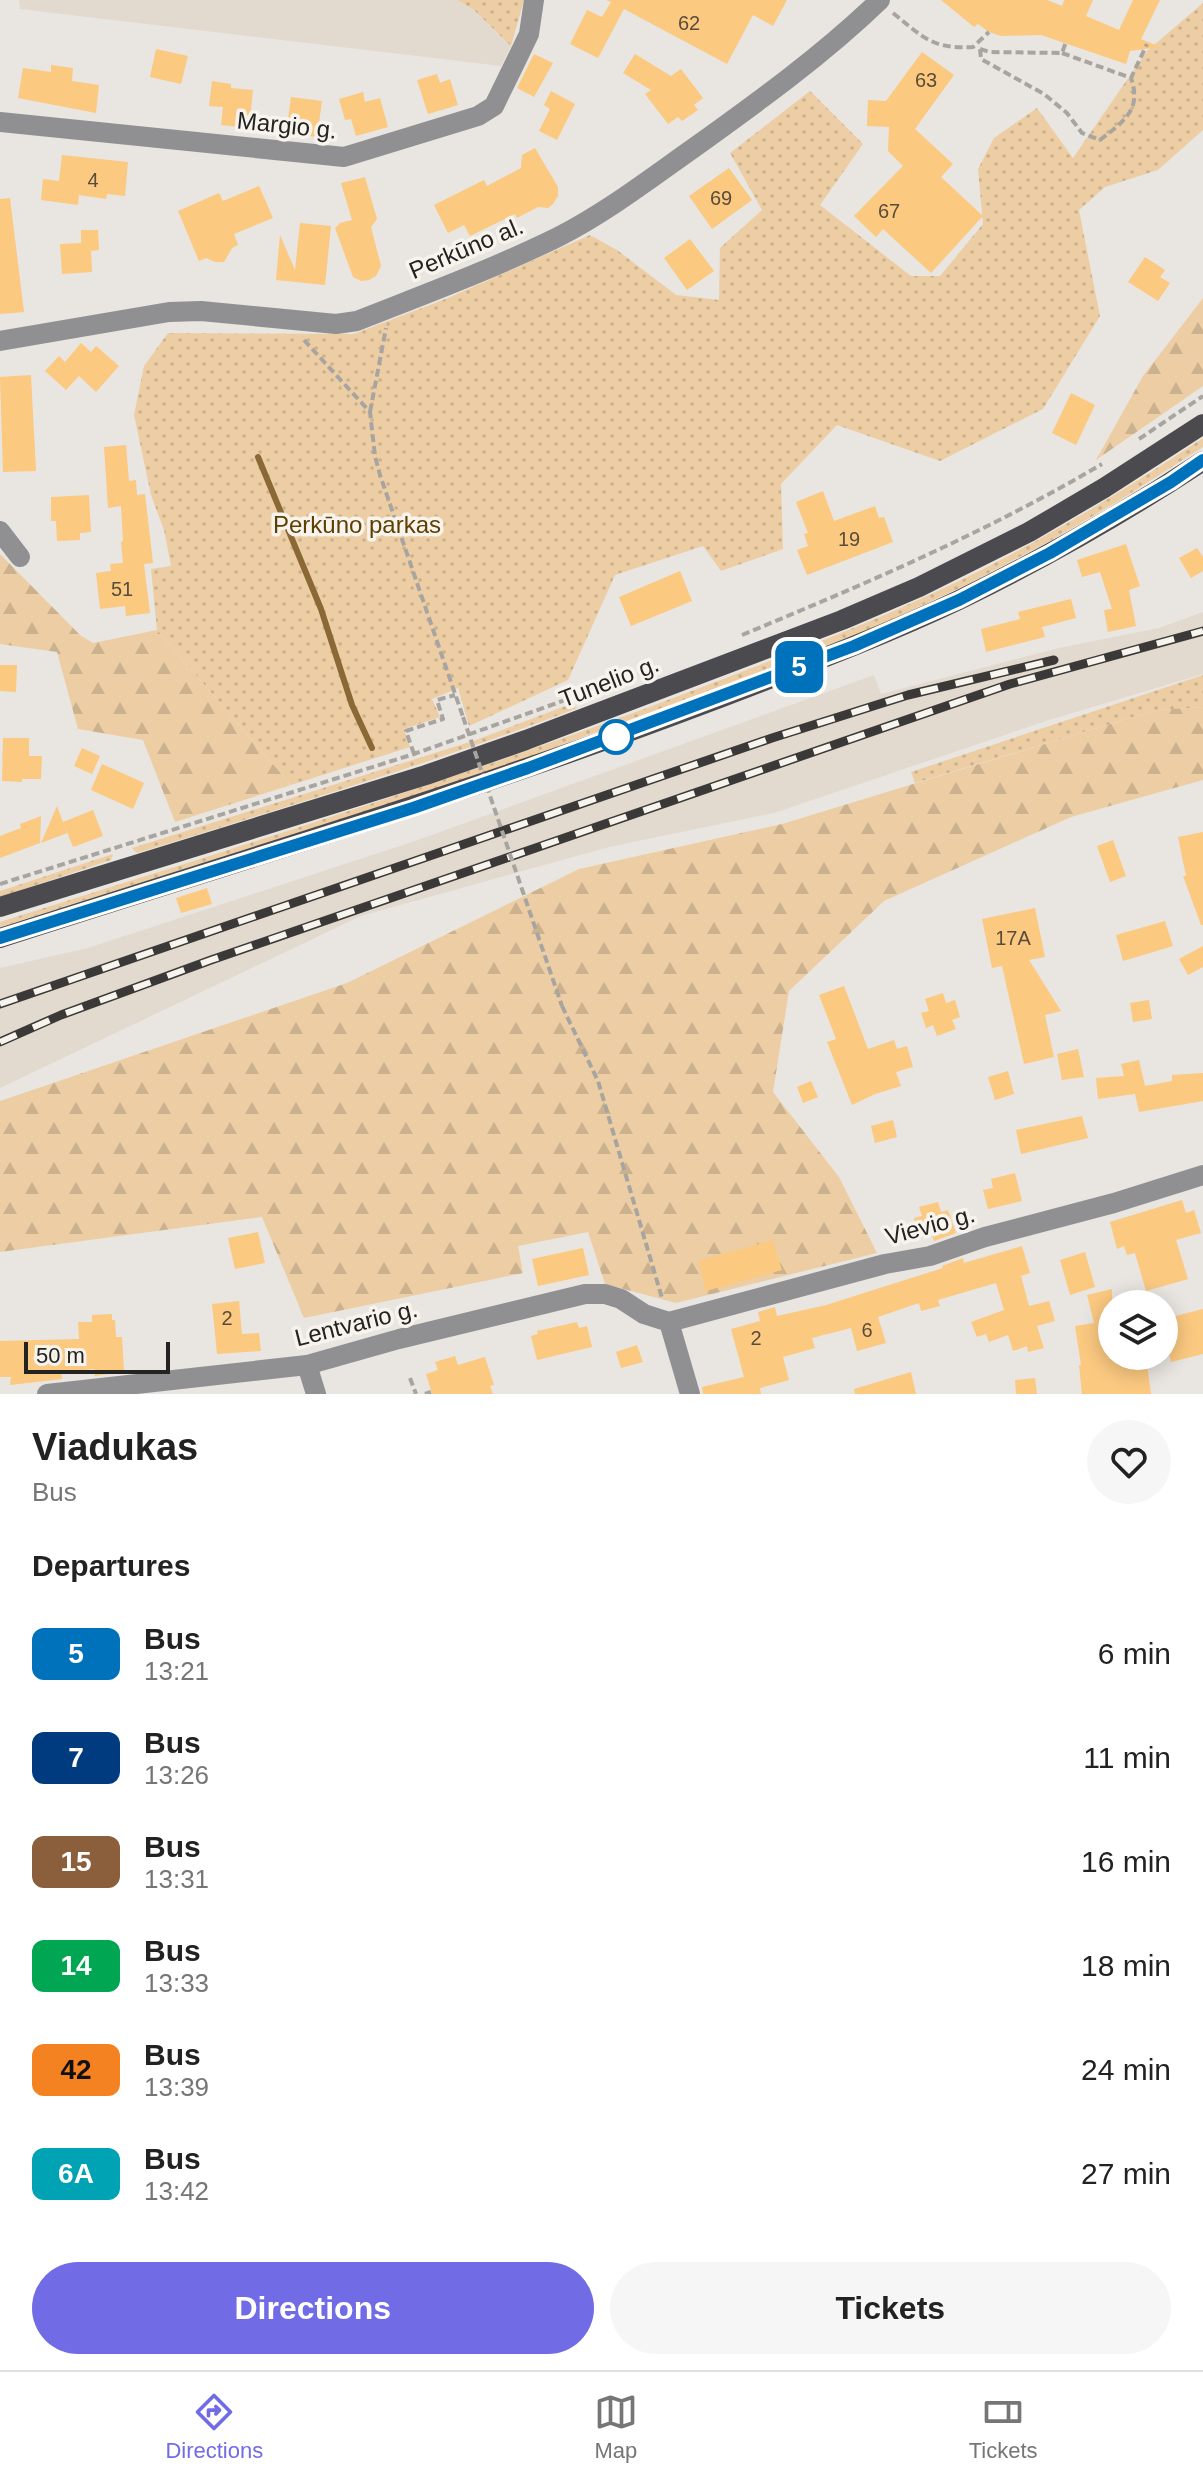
<!DOCTYPE html>
<meta charset="utf-8">
<style>
body{margin:0;font-family:Arial,sans-serif;background:#f6f6f6;color:#222;height:100vh;display:flex;flex-direction:column;font-size:30px;white-space:nowrap}
*{box-sizing:border-box;margin:0}
p{font-size:26px;color:#767676}
.icon{flex:none;width:44px;height:44px;fill:none;stroke:currentColor;stroke-width:2;stroke-linecap:round;stroke-linejoin:round}
.map{position:relative;height:1394px;overflow:hidden}
.details{display:flex;flex-direction:column;background:#fff;flex:1}
.details>*{flex:none}
.badge{padding:0 16px;border-radius:12px;font-size:28px;line-height:52px}
.fabs{position:absolute;left:1098px;top:1290px;display:grid;gap:16px}
.fabs a{display:grid;place-items:center;width:80px;height:80px;border-radius:50%;background:#fff;box-shadow:0 4px 20px #0003;font-size:40px}
.scale{position:absolute;left:24px;bottom:20px;width:146px;box-sizing:border-box;padding-left:8px;border:4px solid #252322;border-top:0;font-size:22px;line-height:28px;white-space:nowrap;color:#252322;-webkit-text-stroke:6px #f7f3ed;paint-order:stroke}
.map>.badge{position:absolute;translate:-50% -50%;box-shadow:0 0 0 4px #fff}
h2{padding:0 32px;font-size:30px;line-height:72px}
.round{display:grid;place-items:center;flex:none;width:84px;height:84px;border-radius:42px;background:#f6f6f6}
.summary{display:flex;align-items:center;justify-content:space-between;height:136px;padding:0 32px}
h1{font-size:38px;font-weight:700;line-height:60px}
.cta{display:flex;gap:16px;margin-top:auto;padding:16px 32px}
.cta a{flex:1;height:92px;border-radius:48px;background:#716be6;color:#fff;font-size:32px;font-weight:700;line-height:92px;text-align:center}
.cta a+a{background:#f6f6f6;color:#222}
ul{padding:0;list-style:none}
li{display:flex;align-items:center;gap:24px;height:104px;padding:0 32px}
li div{flex:1}
li b{display:block;font-size:30px}
li em{font-style:normal}
li .badge{min-width:88px;font-weight:700;text-align:center}
.dock{display:flex;justify-content:space-around;align-items:center;height:112px;border-top:2px solid #e0e0e0;background:#fff;font-size:22px;color:#767676}
.dock a{display:grid;justify-items:center;gap:4px}
.dock .current{color:#716be6}
.map>svg:first-child{display:block}
</style>
<div class="map">
<svg width="1203" height="1394" viewBox="0 0 1203 1394">
<defs>
<pattern id="grass-dots" width="8" height="8" patternUnits="userSpaceOnUse" patternTransform="scale(2)"><rect width="8" height="8" fill="#edcea4"/><path d="M2 2h.1M6 6h.1" fill="none" stroke="#cbb18d" stroke-width="1.8" stroke-linecap="round"/></pattern>
<pattern id="forest-firs" width="22" height="20" patternUnits="userSpaceOnUse" patternTransform="scale(2)"><rect width="22" height="20" fill="#edcea4"/><path d="M5 1l3.5 6h-7zM16 11l3.5 6h-7z" fill="#cbb18d"/></pattern>
</defs>
<rect width="100%" height="100%" fill="#e9e5e0"/>
<path fill="#e3dacf" d="M 19,0 L 457,0 L 474,10 L 511,46 L 501,66 L 20,9 Z
M 1203,612 L 1203,674 L 1049,720 L 774,813 L 609,847 L 361,916 L 0,1088 L 0,968 L 88,948 L 415,841 L 874,675 L 881,694 L 1059,648 L 1159,628 Z"/>
<path fill="url(#grass-dots)" d="M 457,0 L 524,0 L 511,46 L 474,10 Z
M 1203,3 L 1203,130 L 1158,170 L 1105,187 L 1079,210 L 1100,316 L 1043,409 L 940,461 L 837,425 L 781,484 L 783,549 L 721,571 L 703,546 L 615,575 L 568,680 L 469,726 L 458,688 L 432,699 L 440,717 L 404,729 L 410,747 L 291,785 L 157,630 L 151,569 L 171,566 L 164,530 L 151,495 L 134,415 L 144,366 L 168,333 L 354,334 L 448,298 L 590,235 L 617,250 L 676,295 L 719,300 L 720,248 L 762,210 L 730,153 L 810,91 L 863,144 L 820,205 L 911,276 L 940,276 L 983,224 L 978,169 L 994,138 L 1037,108 L 1073,158 L 1147,51 Z
M 1203,438 L 1203,447 L 1117,502 L 1048,542 L 964,586 L 875,627 L 738,680 L 471,778 L 0,927 L 0,922 C 231,849 462,778 689,692 C 780,657 873,623 961,580 C 1045,539 1125,490 1203,438 Z
M 1203,675 L 1203,707 L 1156,710 L 915,783 L 911,772 Z
M 568,705 L 578,708 C 433,763 285,807 137,853 L 132,848 L 476,740 Z
M 113,854 L 111,860 L 0,897 L 0,891 Z"/>
<path fill="url(#forest-firs)" d="M 1203,298 L 1203,386 L 1096,460 L 1143,376 Z
M 0,554 L 80,635 L 93,643 L 157,630 L 291,785 L 175,822 L 143,740 L 78,729 L 57,652 L 0,644 Z
M 1203,707 L 1203,780 L 1071,817 L 884,901 L 789,991 L 773,1092 L 839,1177 L 877,1253 L 676,1303 L 605,1284 L 588,1232 L 518,1246 L 523,1273 L 304,1318 L 262,1217 L 0,1252 L 0,1101 L 347,983 L 579,869 L 782,824 L 1156,710 Z"/>
<g fill="none" stroke-linecap="round" stroke-linejoin="round">
<path stroke="#8b6936" stroke-width="6" d="M 258,457 L 321,609 L 352,705 L 372,748"/>
</g>
<path fill="#fbc980" d="M 606,0 L 787,0 L 773,26 L 753,15 L 727,64 L 624,9 L 598,58 L 570,44 L 587,10 L 602,17 L 611,2 Z
M 941,0 L 1047,0 L 1062,6 L 1064,0 L 1093,0 L 1086,16 L 1119,30 L 1133,0 L 1160,0 L 1141,39 L 1160,47 L 1130,51 L 1126,64 L 1041,35 L 1001,36 L 989,32 L 978,24 L 974,27 Z
M 156,49 L 188,56 L 181,84 L 150,77 Z
M 922,52 L 954,75 L 915,129 L 953,164 L 941,177 L 983,216 L 931,273 L 883,229 L 876,237 L 854,216 L 903,166 L 888,151 L 889,127 L 867,126 L 868,100 L 886,101 Z
M 534,54 L 553,63 L 534,97 L 517,88 Z
M 635,54 L 671,76 L 681,69 L 703,98 L 694,105 L 698,110 L 682,121 L 678,117 L 668,124 L 645,94 L 651,90 L 623,73 Z
M 51,65 L 73,68 L 72,81 L 99,85 L 96,113 L 18,98 L 23,68 L 51,72 Z
M 437,74 L 440,83 L 450,79 L 458,105 L 428,114 L 417,80 Z
M 212,81 L 231,84 L 231,88 L 253,90 L 249,128 L 221,125 L 223,107 L 209,106 Z
M 551,91 L 575,104 L 557,140 L 539,131 L 550,109 L 544,105 Z
M 363,92 L 365,102 L 380,98 L 388,127 L 356,136 L 351,119 L 345,120 L 339,99 Z
M 291,97 L 322,101 L 317,137 L 286,133 Z
M 535,148 L 558,187 L 558,196 L 553,204 L 548,208 L 538,207 L 517,218 L 515,214 L 470,236 L 464,225 L 448,233 L 434,205 L 484,180 L 487,186 L 521,168 L 522,155 Z
M 62,155 L 128,162 L 125,196 L 107,194 L 106,199 L 79,195 L 78,205 L 41,200 L 43,179 L 59,181 Z
M 729,168 L 752,200 L 712,229 L 689,196 Z
M 365,177 L 377,219 L 371,227 L 381,266 L 376,276 L 369,280 L 361,281 L 353,277 L 335,228 L 340,223 L 352,220 L 341,183 Z
M 259,186 L 273,218 L 234,234 L 238,245 L 232,248 L 224,262 L 215,262 L 206,258 L 199,261 L 178,211 L 219,193 L 223,201 Z
M 10,198 L 24,312 L 0,314 L 0,199 Z
M 300,223 L 331,226 L 325,285 L 276,280 L 280,235 L 295,270 Z
M 81,230 L 98,230 L 99,250 L 91,251 L 92,272 L 62,274 L 60,244 L 81,243 Z
M 690,239 L 714,271 L 687,290 L 664,258 Z
M 1145,257 L 1165,270 L 1160,277 L 1170,283 L 1158,301 L 1128,282 Z
M 81,343 L 91,352 L 96,346 L 119,366 L 96,392 L 79,376 L 66,390 L 45,371 L 59,356 L 65,362 Z
M 31,375 L 36,471 L 3,472 L 0,377 Z
M 1071,393 L 1095,405 L 1076,445 L 1052,433 Z
M 126,445 L 129,481 L 136,480 L 137,495 L 145,494 L 153,563 L 144,564 L 150,613 L 126,616 L 125,606 L 100,609 L 96,573 L 111,571 L 110,564 L 123,563 L 121,542 L 123,541 L 121,506 L 108,508 L 104,447 Z
M 823,491 L 834,521 L 875,506 L 879,518 L 884,517 L 893,542 L 807,575 L 797,550 L 808,546 L 804,534 L 808,533 L 796,502 Z
M 89,495 L 91,532 L 80,533 L 80,540 L 57,541 L 56,521 L 51,521 L 51,497 Z
M 1126,544 L 1140,586 L 1129,590 L 1136,626 L 1108,632 L 1104,610 L 1112,609 L 1100,572 L 1082,577 L 1077,560 Z
M 1197,548 L 1203,557 L 1203,571 L 1191,578 L 1179,558 Z
M 680,571 L 692,601 L 631,626 L 619,597 Z
M 1071,599 L 1076,618 L 1042,627 L 1045,637 L 986,652 L 981,629 L 1020,619 L 1018,612 Z
M 0,665 L 17,665 L 16,692 L 0,691 Z
M 3,738 L 29,738 L 29,756 L 42,756 L 41,779 L 22,779 L 22,782 L 2,781 Z
M 82,748 L 100,756 L 92,774 L 74,766 Z
M 102,764 L 144,783 L 133,809 L 91,790 Z
M 57,806 L 67,833 L 41,843 Z
M 93,810 L 103,836 L 73,847 L 63,822 Z
M 41,816 L 40,843 L 0,858 L 0,836 L 21,828 L 20,824 Z
M 1203,832 L 1203,925 L 1201,925 L 1183,876 L 1186,876 L 1178,837 Z
M 1113,840 L 1126,876 L 1110,882 L 1097,846 Z
M 207,888 L 212,904 L 181,913 L 176,898 Z
M 1035,908 L 1045,957 L 1029,960 L 1061,1011 L 1045,1015 L 1054,1057 L 1024,1064 L 1002,966 L 992,968 L 982,919 Z
M 1165,921 L 1173,946 L 1123,961 L 1116,935 Z
M 1203,946 L 1203,967 L 1188,975 L 1179,959 Z
M 844,986 L 868,1049 L 894,1040 L 897,1049 L 907,1046 L 913,1067 L 896,1072 L 901,1086 L 875,1094 L 852,1105 L 827,1042 L 836,1039 L 819,995 Z
M 943,993 L 946,1003 L 955,1000 L 960,1017 L 952,1020 L 956,1029 L 937,1036 L 933,1025 L 926,1028 L 921,1013 L 929,1011 L 925,999 Z
M 1149,1000 L 1152,1019 L 1133,1022 L 1130,1003 Z
M 1078,1049 L 1084,1077 L 1062,1080 L 1057,1054 Z
M 1139,1060 L 1145,1086 L 1172,1081 L 1172,1075 L 1203,1073 L 1203,1101 L 1139,1112 L 1135,1094 L 1098,1099 L 1096,1078 L 1124,1076 L 1121,1064 Z
M 1008,1071 L 1014,1094 L 995,1100 L 988,1077 Z
M 811,1081 L 818,1097 L 803,1103 L 797,1087 Z
M 1082,1116 L 1088,1138 L 1021,1154 L 1016,1130 Z
M 893,1120 L 897,1137 L 875,1143 L 871,1126 Z
M 1015,1173 L 1022,1201 L 988,1209 L 983,1190 L 993,1188 L 991,1179 Z
M 1182,1200 L 1186,1213 L 1194,1210 L 1201,1233 L 1176,1240 L 1188,1279 L 1146,1291 L 1135,1253 L 1127,1255 L 1124,1246 L 1117,1249 L 1110,1222 Z
M 938,1202 L 941,1212 L 948,1210 L 956,1233 L 934,1241 L 932,1235 L 920,1238 L 914,1218 L 922,1216 L 919,1207 Z
M 258,1232 L 265,1263 L 235,1269 L 228,1238 Z
M 773,1240 L 782,1270 L 706,1291 L 698,1261 Z
M 1022,1246 L 1030,1273 L 1021,1276 L 1029,1306 L 1049,1301 L 1055,1321 L 1037,1326 L 1044,1348 L 1028,1352 L 1027,1346 L 1013,1351 L 1008,1335 L 989,1342 L 986,1334 L 977,1337 L 971,1322 L 1004,1310 L 996,1283 L 938,1300 L 940,1306 L 921,1311 L 919,1303 L 878,1317 L 886,1343 L 857,1351 L 851,1328 L 812,1338 L 815,1348 L 783,1357 L 789,1380 L 760,1388 L 761,1394 L 703,1394 L 702,1387 L 744,1377 L 731,1329 L 760,1321 L 758,1312 L 775,1307 L 777,1316 L 826,1305 L 943,1268 L 942,1266 L 963,1258 L 964,1263 Z
M 583,1248 L 589,1275 L 538,1286 L 532,1259 Z
M 1085,1252 L 1095,1287 L 1070,1295 L 1060,1260 Z
M 1112,1289 L 1112,1356 L 1146,1356 L 1151,1394 L 1082,1394 L 1079,1365 L 1081,1365 L 1075,1326 L 1094,1323 L 1087,1295 Z
M 239,1301 L 242,1334 L 259,1333 L 261,1351 L 217,1354 L 212,1304 Z
M 1203,1309 L 1203,1354 L 1171,1362 L 1165,1338 L 1173,1336 L 1168,1318 Z
M 112,1314 L 112,1320 L 115,1320 L 116,1337 L 122,1337 L 124,1372 L 95,1376 L 94,1369 L 61,1372 L 62,1379 L 10,1385 L 11,1377 L 0,1377 L 0,1341 L 79,1339 L 78,1322 L 92,1322 L 92,1315 Z
M 577,1322 L 579,1328 L 587,1326 L 592,1347 L 537,1360 L 531,1336 L 538,1334 L 537,1331 Z
M 637,1345 L 643,1362 L 621,1368 L 616,1352 Z
M 455,1356 L 458,1365 L 485,1357 L 494,1385 L 490,1386 L 493,1394 L 432,1394 L 426,1374 L 438,1370 L 435,1362 Z
M 911,1372 L 916,1394 L 855,1394 L 854,1389 Z
M 1035,1378 L 1037,1394 L 1016,1394 L 1015,1380 Z"/>
<g fill="none" stroke-linecap="round" stroke-linejoin="round">
<path stroke="#a8a5a1" stroke-width="4" stroke-dasharray="8 4" stroke-linecap="butt" d="M 893,13 C 924,38 932,49 973,47 L 989,32
M 980,49 L 981,59 L 1044,94 L 1067,113 L 1082,133 L 1100,140 C 1124,121 1142,110 1131,78
M 980,49 L 990,52 L 1062,53 L 1066,42
M 1062,53 L 1131,78 L 1147,44
M 304,340 L 370,412 L 375,456 L 380,475 L 463,717
M 370,412 L 386,328
M 1139,439 L 1203,396
M 742,635 C 865,584 987,532 1102,464
M 414,754 L 406,731 L 443,719 L 437,700 L 455,695
M 0,884 L 414,754 L 655,668
M 562,1006 L 598,1081 L 662,1298
M 410,1378 L 416,1394
M 425,1394 L 431,1392"/>
<path stroke="#909092" stroke-width="20" d="M 0,122 L 344,157 L 478,116 L 494,106 L 515,63 L 529,34 L 534,0
M 0,341 L 169,312 L 201,311 L 336,324 L 357,321 C 425,294 493,269 558,237 C 607,212 651,178 695,147 C 759,101 823,55 880,0
M 0,531 L 20,557
M 669,1322 L 885,1264 L 930,1256 L 985,1237 L 1114,1203 L 1203,1175
M 669,1322 L 690,1394
M 307,1365 L 316,1394
M 47,1394 L 307,1365 L 399,1339 L 585,1294 L 605,1294 L 621,1299 L 644,1314 L 669,1322"/>
<path stroke="#4a4a4f" stroke-width="20" d="M 0,907 L 426,775 L 526,740 L 842,620 L 919,587 L 1029,532 L 1104,488 L 1203,424
M 0,938 C 238,861 478,790 712,701 C 795,669 879,638 959,600 C 1043,559 1126,512 1203,461"/>
<defs>
<path id="rail" d="M 0,1004 L 772,738 L 908,695 L 1054,660
M 0,1042 L 61,1015 L 211,960 L 1010,684 L 1203,631"/>
</defs>
<use href="#rail" stroke="#3b3937" stroke-width="9"/>
<use href="#rail" stroke="#f7f3ed" stroke-width="6" stroke-dasharray="18" stroke-linecap="butt"/>
<path stroke="#a8a5a1" stroke-width="4" stroke-dasharray="8 4" stroke-linecap="butt" d="M 463,717 L 562,1006"/>
</g>
<g fill="none" stroke-linecap="round" stroke-linejoin="round">
<defs>
<path id="line" d="M 0,938 L 413,808 L 528,768 L 854,646 L 959,600 L 1050,553 L 1171,482 L 1203,460"/>
</defs>
<use href="#line" stroke="#fff" stroke-width="18"/>
<use href="#line" stroke="#0072bc" stroke-width="12"/>
</g>
<circle fill="#fff" stroke="#0072bc" stroke-width="4" cx="616" cy="737" r="16"/>
<g text-anchor="middle" dominant-baseline="central" stroke-width="7" stroke-linejoin="round" paint-order="stroke">
<g font-size="20" fill="#5a4c3a">
<text x="689" y="23">62</text>
<text x="926" y="80">63</text>
<text x="93" y="180">4</text>
<text x="721" y="198">69</text>
<text x="889" y="211">67</text>
<text x="849" y="539">19</text>
<text x="122" y="589">51</text>
<text x="1013" y="938">17A</text>
<text x="227" y="1318">2</text>
<text x="867" y="1330">6</text>
<text x="756" y="1338">2</text>
</g>
<g font-size="24" fill="#252322" stroke="#f7f3ed">
<text transform="translate(287 125) rotate(6)">Margio g.</text>
<text transform="translate(466 248) rotate(-23)">Perkūno al.</text>
<text transform="translate(609 681) rotate(-21)">Tunelio g.</text>
<text transform="translate(930 1225) rotate(-15)">Vievio g.</text>
<text transform="translate(356 1323) rotate(-14)">Lentvario g.</text>
</g>
<g font-size="24" fill="#5f3f01" stroke="#f7f3ed">
<text x="357" y="524">Perkūno parkas</text>
</g>
</g>
</svg>
<div class="fabs">
<a><svg class="icon" aria-label="layers" viewBox="0 0 24 24"><path d="M12 4l9 5-9 5-9-5zM3 14l9 5 9-5"/></svg></a>
</div>
<div class="scale">50 m</div>
<b class="badge" style="left:799px;top:667px;background:#0072bc;color:#fff">5</b>
</div>
<section class="details">
<div class="summary"><div><h1>Viadukas</h1><p>Bus</p></div><a class="round"><svg class="icon" aria-label="heart" viewBox="0 0 24 24"><path d="M12 20l-8-8c-3-5 5-10 8-4 3-6 11-1 8 4z"/></svg></a></div>
<h2>Departures</h2>
<ul>
<li><span class="badge" style="background:#0072bc;color:#fff">5</span><div><b>Bus</b><p>13:21</p></div><em>6 min</em></li>
<li><span class="badge" style="background:#003b80;color:#fff">7</span><div><b>Bus</b><p>13:26</p></div><em>11 min</em></li>
<li><span class="badge" style="background:#8b5e3c;color:#fff">15</span><div><b>Bus</b><p>13:31</p></div><em>16 min</em></li>
<li><span class="badge" style="background:#00a651;color:#fff">14</span><div><b>Bus</b><p>13:33</p></div><em>18 min</em></li>
<li><span class="badge" style="background:#f58220;color:#111">42</span><div><b>Bus</b><p>13:39</p></div><em>24 min</em></li>
<li><span class="badge" style="background:#00a3b4;color:#fff">6A</span><div><b>Bus</b><p>13:42</p></div><em>27 min</em></li>
</ul>
<div class="cta"><a>Directions</a><a>Tickets</a></div>
</section>
<nav class="dock">
<a class="current"><svg class="icon" aria-label="directions" viewBox="0 0 24 24"><path d="M12 3l9 9-9 9-9-9zM9 14v-3h6M13 9l2 2-2 2"/></svg>Directions</a>
<a><svg class="icon" aria-label="map" viewBox="0 0 24 24"><path d="M3 6l6-2 6 2 6-2v14l-6 2-6-2-6 2zM9 4v14M15 6v14"/></svg>Map</a>
<a><svg class="icon" aria-label="tickets" viewBox="0 0 24 24"><path d="M3 7h18v10H3zM15 7v10"/></svg>Tickets</a>
</nav>
